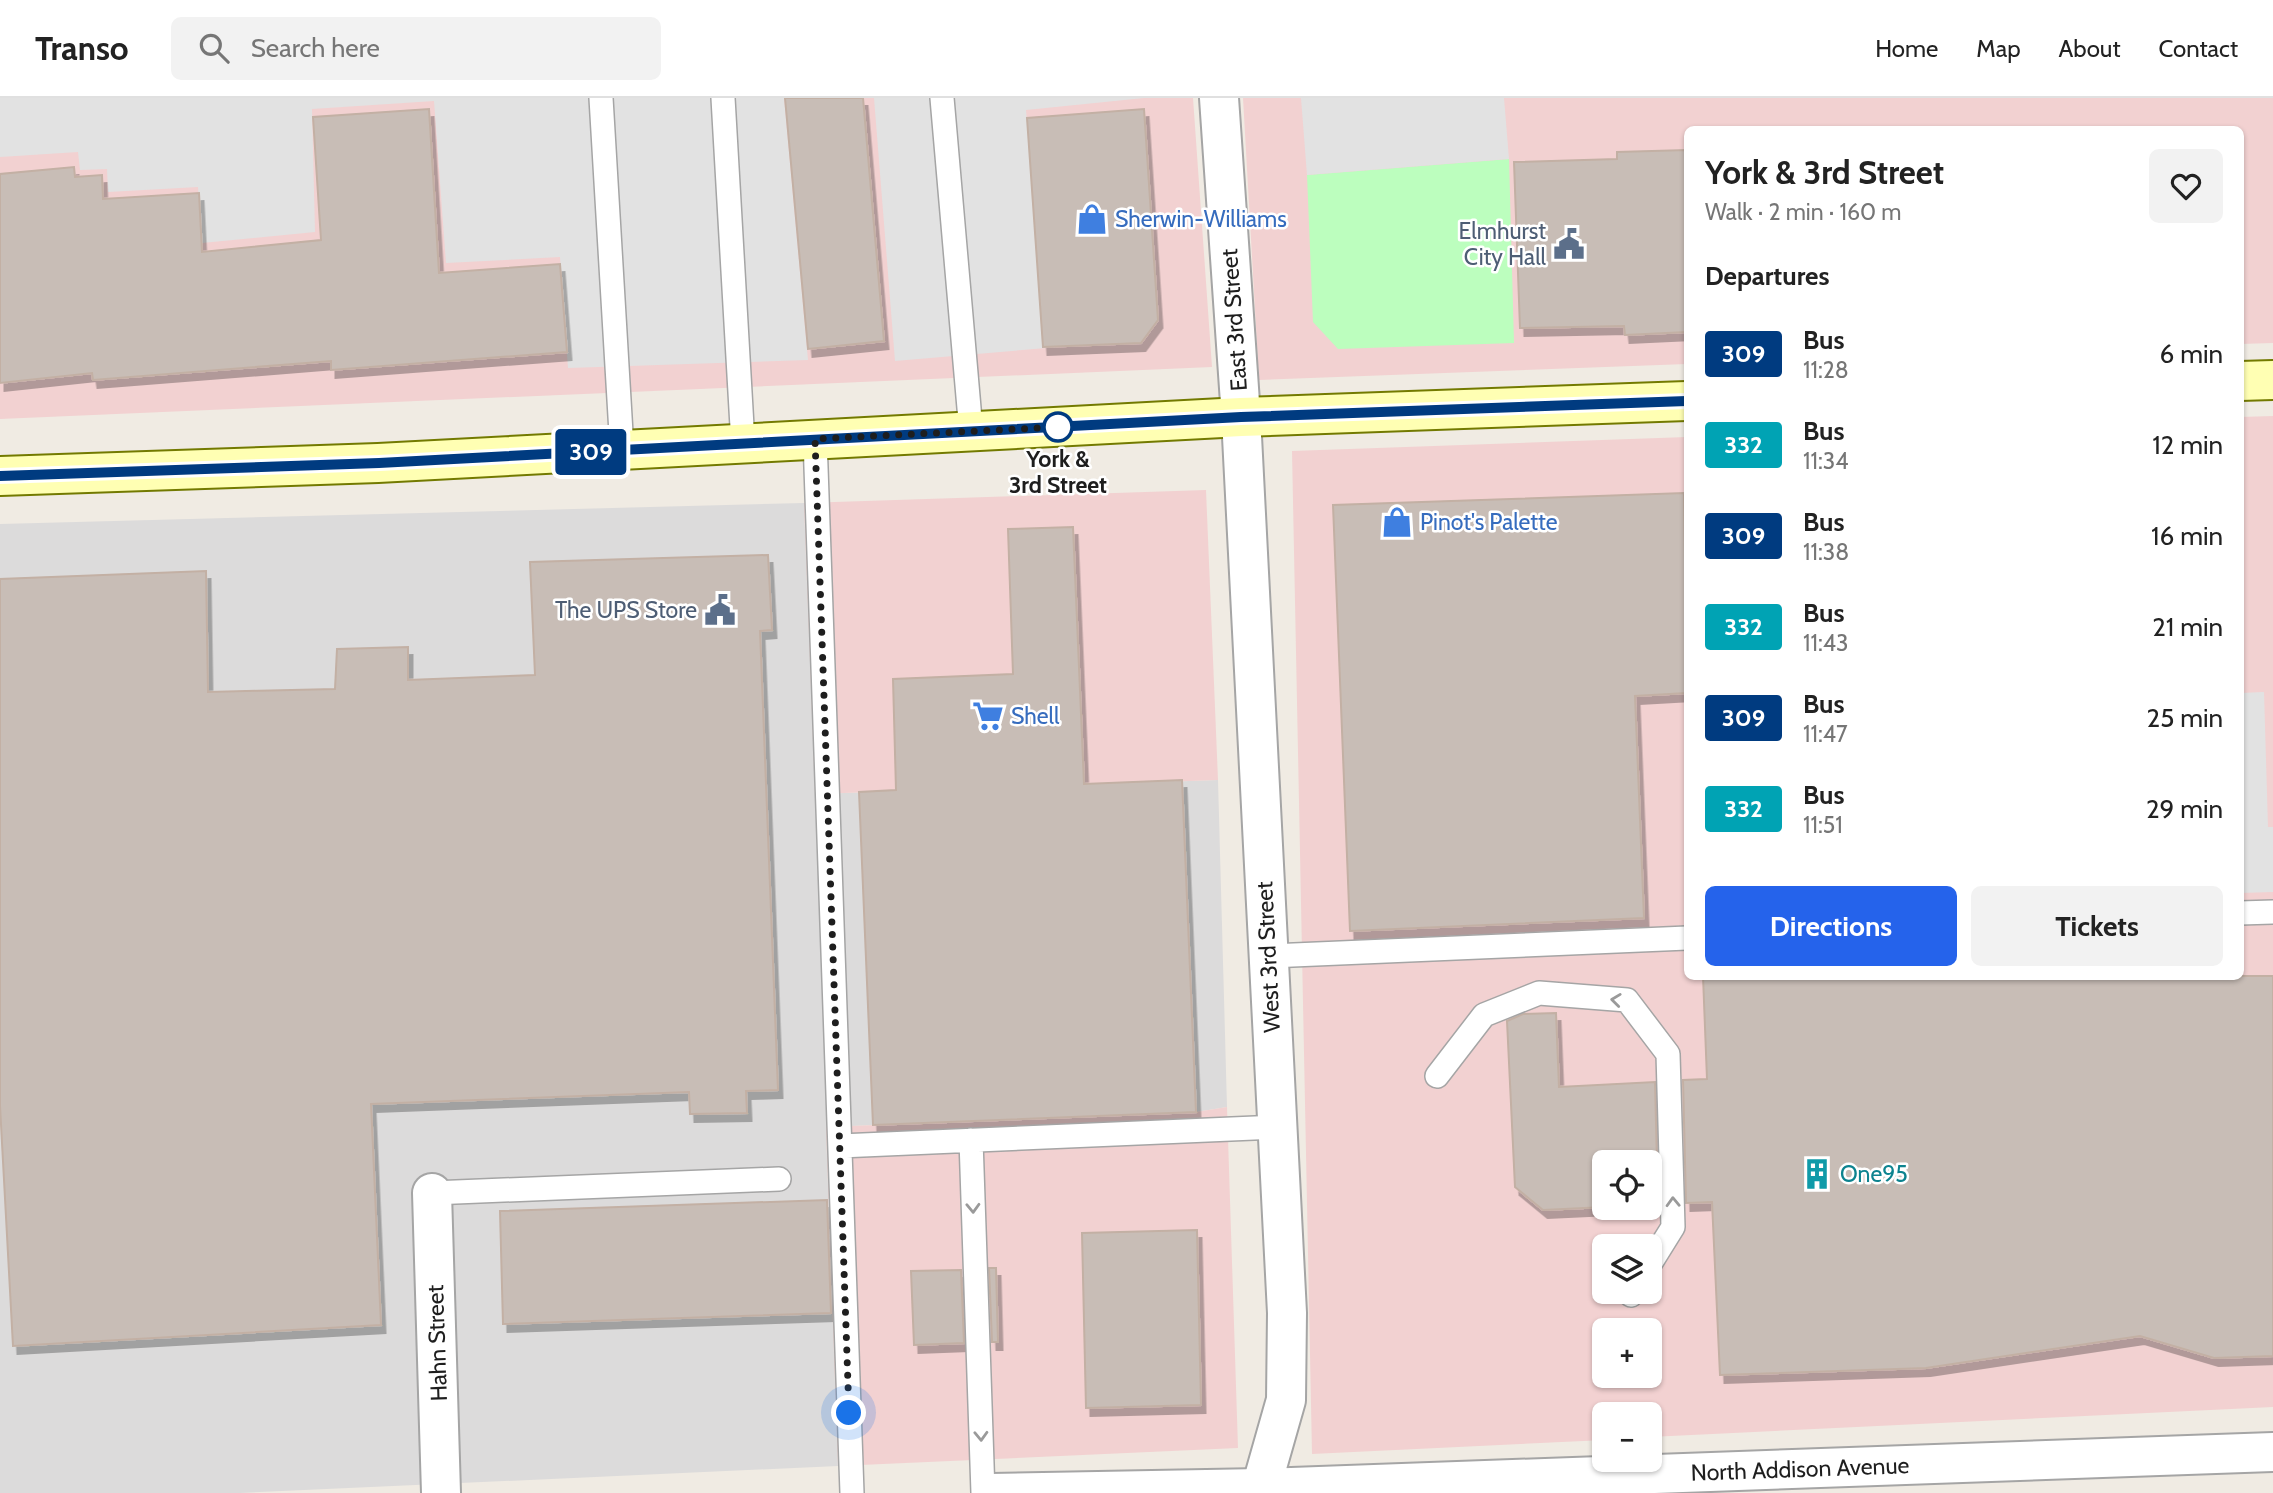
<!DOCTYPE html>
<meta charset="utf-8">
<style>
body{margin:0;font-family:Cabin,sans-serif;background:#f2f2f2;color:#222;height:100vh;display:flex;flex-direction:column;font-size:26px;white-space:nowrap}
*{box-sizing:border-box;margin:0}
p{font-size:23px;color:#767676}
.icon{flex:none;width:38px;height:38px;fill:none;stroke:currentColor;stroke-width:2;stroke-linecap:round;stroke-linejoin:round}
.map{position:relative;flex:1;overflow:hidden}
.sheet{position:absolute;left:1684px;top:28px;width:560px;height:854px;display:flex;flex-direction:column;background:#fff;border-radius:10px;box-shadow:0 2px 5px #0004}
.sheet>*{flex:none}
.badge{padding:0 14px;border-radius:5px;font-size:24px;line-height:46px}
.fabs{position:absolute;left:1592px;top:1052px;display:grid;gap:14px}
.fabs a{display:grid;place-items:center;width:70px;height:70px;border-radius:10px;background:#fff;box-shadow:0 2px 5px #0004;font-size:35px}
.you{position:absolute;width:35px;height:35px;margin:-18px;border:5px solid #fff;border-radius:50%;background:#1a73e8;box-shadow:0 0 0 10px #1a73e833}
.map>.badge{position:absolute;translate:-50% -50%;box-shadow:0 0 0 4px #fff}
h2{padding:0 21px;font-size:26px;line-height:63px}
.round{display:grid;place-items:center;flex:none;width:74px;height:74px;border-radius:10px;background:#f2f2f2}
.headline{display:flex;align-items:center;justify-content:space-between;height:119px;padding:0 21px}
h1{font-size:33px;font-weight:700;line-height:52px}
.button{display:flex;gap:14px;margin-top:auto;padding:14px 21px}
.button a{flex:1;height:80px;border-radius:10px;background:#2563eb;color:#fff;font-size:28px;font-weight:700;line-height:80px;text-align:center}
.button a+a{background:#f2f2f2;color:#222}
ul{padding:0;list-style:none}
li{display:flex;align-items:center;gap:21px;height:91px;padding:0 21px}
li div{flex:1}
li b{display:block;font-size:26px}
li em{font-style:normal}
li .badge{min-width:77px;font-weight:700;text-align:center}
header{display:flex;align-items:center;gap:42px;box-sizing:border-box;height:98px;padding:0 35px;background:#fff;border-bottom:2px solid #e0e0e0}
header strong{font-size:33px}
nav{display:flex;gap:38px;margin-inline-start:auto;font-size:24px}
.search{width:490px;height:63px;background:#f2f2f2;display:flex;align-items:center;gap:18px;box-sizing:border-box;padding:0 24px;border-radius:10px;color:#767676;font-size:26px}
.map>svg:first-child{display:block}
</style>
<header>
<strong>Transo</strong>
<div class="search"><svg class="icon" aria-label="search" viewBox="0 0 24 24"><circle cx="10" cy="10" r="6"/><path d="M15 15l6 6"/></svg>Search here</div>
<nav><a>Home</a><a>Map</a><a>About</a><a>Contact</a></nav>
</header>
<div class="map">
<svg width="2273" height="1395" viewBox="0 0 2273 1395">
<defs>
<filter id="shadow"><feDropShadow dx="4.5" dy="8" stdDeviation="0" flood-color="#0004"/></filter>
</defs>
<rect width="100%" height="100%" fill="#f0ebe3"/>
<path fill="#dcdbdb" d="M 804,405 L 815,696 L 1218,682 L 1227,1009 L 1196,1014 L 826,1029 L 838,1368 L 240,1395 L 0,1395 L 0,426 Z"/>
<path fill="#f2d1d1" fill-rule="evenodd" d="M 0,0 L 1193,0 L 1212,269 L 0,321 Z
M 1243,0 L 2273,0 L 2273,245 L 2240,246 L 2240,32 L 1687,32 L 1687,266 L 1259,282 Z
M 2273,318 L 2273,1309 L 1650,1339 L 1650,1316 L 1605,1316 L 1605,1342 L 1312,1356 L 1292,353 L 1687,339 L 1687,878 L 2240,878 L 2240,319 ZM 1605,1064 L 1650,1064 L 1650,1110 L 1605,1110 ZM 1605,1148 L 1650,1148 L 1650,1194 L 1605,1194 ZM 1605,1232 L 1650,1232 L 1650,1278 L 1605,1278 Z
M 1206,392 L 1218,682 L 815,696 L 804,405 Z
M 1227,1009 L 1238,1350 L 838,1368 L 826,1029 L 1196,1014 Z"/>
<path fill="#bcfebe" d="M 1509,61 L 1514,245 L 1338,251 L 1313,224 L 1307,77 Z"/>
<path fill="#e2e2e2" d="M 0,0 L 784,0 L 808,262 L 568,270 L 560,159 L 446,165 L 434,3 L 312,11 L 315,134 L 202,145 L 198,89 L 108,94 L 107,71 L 80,72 L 78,54 L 0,59 Z
M 874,0 L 1144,0 L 1026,12 L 1046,250 L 895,263 Z
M 1301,0 L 1504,0 L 1509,61 L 1307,77 Z
M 2264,594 L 2268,729 L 2273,729 L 2273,794 L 2240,795 L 2240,595 Z"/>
<path fill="#c8bdb6" stroke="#c3b0a4" stroke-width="2" filter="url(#shadow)" d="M 785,0 L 863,0 L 884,243 L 808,251 Z
M 429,11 L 439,175 L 560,166 L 567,254 L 331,272 L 331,263 L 93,282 L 92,275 L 0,285 L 0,76 L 74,69 L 75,79 L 102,77 L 103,101 L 199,95 L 202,154 L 321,142 L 313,19 Z
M 1144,11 L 1158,222 L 1141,245 L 1043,249 L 1027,20 Z
M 1687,52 L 1687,234 L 1625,237 L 1624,228 L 1520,230 L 1514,64 L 1617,61 L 1617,54 Z
M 1684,395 L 1687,595 L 1635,598 L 1644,820 L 1350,833 L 1333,407 Z
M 1073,429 L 1084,686 L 1182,682 L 1196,1014 L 873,1027 L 859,694 L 896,692 L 893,581 L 1013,576 L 1008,431 Z
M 768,457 L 772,532 L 760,533 L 778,992 L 746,993 L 747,1015 L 690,1016 L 689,994 L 371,1006 L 381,1227 L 13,1248 L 0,1008 L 0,481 L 206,473 L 208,594 L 335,591 L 337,551 L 408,549 L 408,582 L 535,577 L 530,464 Z
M 1703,878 L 2273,878 L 2273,1258 L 2214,1260 L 2140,1238 L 1926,1270 L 1720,1277 L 1712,1104 L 1686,1105 L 1683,982 L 1707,981 Z
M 1556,915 L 1559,989 L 1655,984 L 1658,1106 L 1650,1107 L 1650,1064 L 1605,1064 L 1605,1109 L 1543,1112 L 1515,1089 L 1507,923 L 1523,916 Z
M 827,1102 L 831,1215 L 503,1226 L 500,1113 Z
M 1197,1132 L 1201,1307 L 1086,1310 L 1082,1135 Z
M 989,1170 L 996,1170 L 998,1244 L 992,1244 Z
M 961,1172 L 964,1245 L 914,1247 L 911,1173 Z"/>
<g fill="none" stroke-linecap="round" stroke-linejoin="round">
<defs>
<path id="service" d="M 601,0 L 622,352
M 723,0 L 743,346
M 942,0 L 971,333
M 815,341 L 852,1395
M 2240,815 L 2273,814
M 1268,858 L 1687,840
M 1437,978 L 1484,917 L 1539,895 L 1627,902 L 1668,956 L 1673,1129 L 1650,1166
M 971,1042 L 983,1395
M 840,1048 L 1277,1029
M 432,1095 L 779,1081
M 1631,1197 L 1633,1194"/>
<path id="minor" d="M 1219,0 L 1241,319
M 432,1095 L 441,1395
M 991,1395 L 1261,1390 L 1260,1395"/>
<path id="tertiary" d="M 1241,319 L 1287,1215 L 1286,1302 L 1261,1390 L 2273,1354"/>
<path id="secondary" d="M 2240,283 L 2273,282
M 0,378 L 378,365 L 1241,319 L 1687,303"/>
</defs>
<use href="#service" stroke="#a5a5a5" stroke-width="26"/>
<use href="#minor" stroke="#a5a5a5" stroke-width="42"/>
<use href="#tertiary" stroke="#a5a5a5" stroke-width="42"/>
<use href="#secondary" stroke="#737a00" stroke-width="42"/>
<use href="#service" stroke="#fff" stroke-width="23"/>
<use href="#minor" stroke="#fff" stroke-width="38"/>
<use href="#tertiary" stroke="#fff" stroke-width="38"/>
<use href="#secondary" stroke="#ffffb3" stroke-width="38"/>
</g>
<defs><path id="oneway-chevron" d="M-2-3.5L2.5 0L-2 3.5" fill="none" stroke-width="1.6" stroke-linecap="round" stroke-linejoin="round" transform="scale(1.75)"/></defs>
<g stroke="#9a9a9a">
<use href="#oneway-chevron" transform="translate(1616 902) rotate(-173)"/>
<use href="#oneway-chevron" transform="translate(1673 1104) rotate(-92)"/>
<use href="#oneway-chevron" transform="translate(973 1110) rotate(88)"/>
<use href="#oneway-chevron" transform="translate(981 1338) rotate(88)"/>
</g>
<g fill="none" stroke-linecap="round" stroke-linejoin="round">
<defs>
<path id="line" d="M 0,378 L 379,365 L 1241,319 L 1687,303"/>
</defs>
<use href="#line" stroke="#fff" stroke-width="16"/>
<use href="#line" stroke="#003b80" stroke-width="10"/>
<path stroke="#1e1e1e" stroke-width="7" stroke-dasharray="0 12.6" d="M 849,1315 L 815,341 L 1058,329"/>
</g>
<defs>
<symbol id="shop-bare" viewBox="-9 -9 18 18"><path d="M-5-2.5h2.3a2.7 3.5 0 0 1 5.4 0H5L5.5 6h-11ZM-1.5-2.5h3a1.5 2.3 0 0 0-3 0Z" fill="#3f7fe0" stroke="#fff" stroke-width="2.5" paint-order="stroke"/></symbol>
<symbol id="civic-bare" viewBox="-9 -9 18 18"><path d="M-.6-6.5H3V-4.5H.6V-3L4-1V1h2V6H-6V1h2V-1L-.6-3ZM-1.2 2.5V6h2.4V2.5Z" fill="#5c6f8a" stroke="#fff" stroke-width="2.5" paint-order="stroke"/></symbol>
<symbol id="supermarket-bare" viewBox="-9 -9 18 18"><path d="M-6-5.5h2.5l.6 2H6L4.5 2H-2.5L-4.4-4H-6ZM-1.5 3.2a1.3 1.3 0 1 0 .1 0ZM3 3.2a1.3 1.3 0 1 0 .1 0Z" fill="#3f7fe0" stroke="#fff" stroke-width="2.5" paint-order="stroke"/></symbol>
<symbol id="building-bare" viewBox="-9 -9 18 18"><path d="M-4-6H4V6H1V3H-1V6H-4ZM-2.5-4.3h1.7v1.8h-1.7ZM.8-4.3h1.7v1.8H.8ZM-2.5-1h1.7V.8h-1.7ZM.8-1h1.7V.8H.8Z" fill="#0f9aa8" stroke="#fff" stroke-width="2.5" paint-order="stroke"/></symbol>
</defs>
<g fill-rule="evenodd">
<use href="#shop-bare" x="1070" y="99" width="44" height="44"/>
<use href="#civic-bare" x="1547" y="124" width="44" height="44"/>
<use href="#shop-bare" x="1375" y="402" width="44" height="44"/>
<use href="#civic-bare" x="698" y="490" width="44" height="44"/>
<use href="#supermarket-bare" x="966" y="596" width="44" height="44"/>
<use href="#building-bare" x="1795" y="1054" width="44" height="44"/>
</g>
<circle fill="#fff" stroke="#003b80" stroke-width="3.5" cx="1058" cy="329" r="14"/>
<g text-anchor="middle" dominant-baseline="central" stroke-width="5" stroke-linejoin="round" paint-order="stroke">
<g font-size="23" fill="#366cbe" stroke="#fff" text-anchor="start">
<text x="1115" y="121">Sherwin-Williams</text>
<text x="1420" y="424">Pinot's Palette</text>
<text x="1011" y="618">Shell</text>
</g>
<g font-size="23" fill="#4e5e75" stroke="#fff" text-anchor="end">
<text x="1546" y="133">Elmhurst<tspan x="1546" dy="26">City Hall</tspan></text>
<text x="697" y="512">The UPS Store</text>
</g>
<g font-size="23" fill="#1e1e1e" stroke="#fff">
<text transform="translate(1234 222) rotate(-94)">East 3rd Street</text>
<text transform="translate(1268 859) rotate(-93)">West 3rd Street</text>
<text transform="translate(437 1245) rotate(-92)">Hahn Street</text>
<text transform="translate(1800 1371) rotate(-2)">North Addison Avenue</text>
</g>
<g font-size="23" font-weight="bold" fill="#1e1e1e" stroke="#fff">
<text x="1058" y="361">York &amp;<tspan x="1058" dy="26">3rd Street</tspan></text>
</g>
<g font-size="23" fill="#0d838f" stroke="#fff" text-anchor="start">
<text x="1840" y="1076">One95</text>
</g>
</g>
</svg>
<div class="fabs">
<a><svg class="icon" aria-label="locate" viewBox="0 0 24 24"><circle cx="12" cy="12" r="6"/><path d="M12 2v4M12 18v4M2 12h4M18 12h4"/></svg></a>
<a><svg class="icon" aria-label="layers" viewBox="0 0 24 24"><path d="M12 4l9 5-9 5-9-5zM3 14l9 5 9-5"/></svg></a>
<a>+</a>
<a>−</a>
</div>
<div class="you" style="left:849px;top:1315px"></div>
<b class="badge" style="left:591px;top:354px;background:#003b80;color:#fff">309</b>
<section class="sheet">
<div class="headline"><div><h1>York &amp; 3rd Street</h1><p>Walk · 2 min · 160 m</p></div><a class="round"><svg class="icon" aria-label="heart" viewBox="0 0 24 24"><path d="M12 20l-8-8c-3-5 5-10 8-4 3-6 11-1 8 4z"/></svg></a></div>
<h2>Departures</h2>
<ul>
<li><span class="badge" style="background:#003b80;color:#fff">309</span><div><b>Bus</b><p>11:28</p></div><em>6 min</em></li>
<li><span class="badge" style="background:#00a3b4;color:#fff">332</span><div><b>Bus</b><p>11:34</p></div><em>12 min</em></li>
<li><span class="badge" style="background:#003b80;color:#fff">309</span><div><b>Bus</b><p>11:38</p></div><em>16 min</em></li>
<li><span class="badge" style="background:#00a3b4;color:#fff">332</span><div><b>Bus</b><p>11:43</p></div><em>21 min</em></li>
<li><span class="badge" style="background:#003b80;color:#fff">309</span><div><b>Bus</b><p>11:47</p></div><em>25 min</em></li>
<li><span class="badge" style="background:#00a3b4;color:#fff">332</span><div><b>Bus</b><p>11:51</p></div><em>29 min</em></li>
</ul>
<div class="button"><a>Directions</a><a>Tickets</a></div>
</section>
</div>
